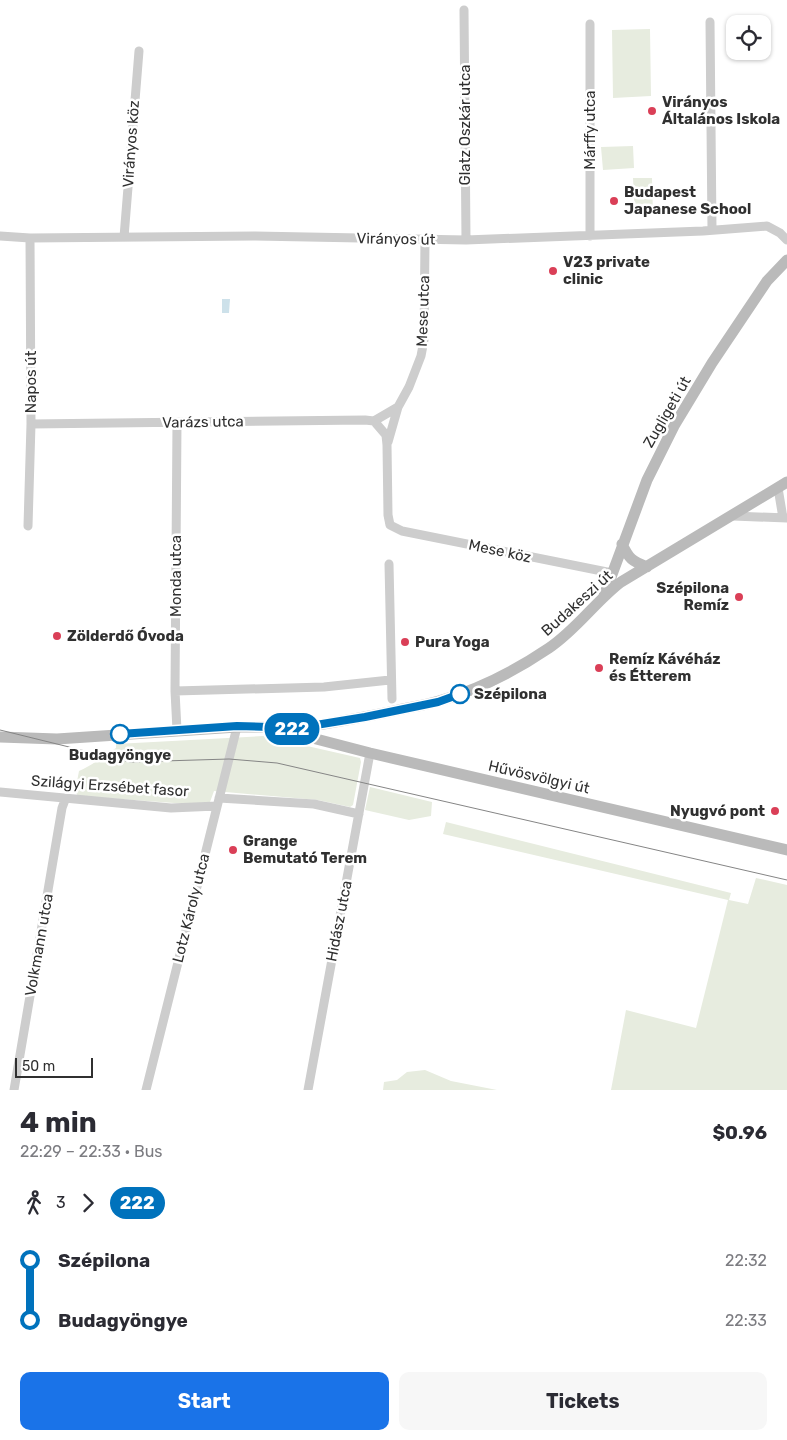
<!DOCTYPE html>
<meta charset="utf-8">
<style>
body{margin:0;font-family:Rubik,sans-serif;background:#f7f7f7;color:#2b2b33;height:100vh;display:flex;flex-direction:column;font-size:19px;white-space:nowrap}
*{box-sizing:border-box;margin:0}
p{font-size:16px;color:#7c7c81}
.icon{flex:none;width:28px;height:28px;fill:none;stroke:currentColor;stroke-width:2;stroke-linecap:round;stroke-linejoin:round}
.map{position:relative;height:1090px;overflow:hidden}
.side{display:flex;flex-direction:column;background:#fff;flex:1}
.side>*{flex:none}
.badge{padding:0 10px;border-radius:16px;font-size:18px;line-height:32px}
.fabs{position:absolute;left:726px;top:15px;display:grid;gap:10px}
.fabs a{display:grid;place-items:center;width:45px;height:45px;border-radius:10px;background:#fff;box-shadow:0 1px 4px #0004;font-size:25px}
.scale{position:absolute;left:15px;bottom:12px;width:78px;box-sizing:border-box;padding-left:5px;border:2px solid #303030;border-top:0;font-size:14px;line-height:18px;white-space:nowrap;color:#303030;-webkit-text-stroke:4px #fff;paint-order:stroke}
.map>.badge{position:absolute;translate:-50% -50%;box-shadow:0 0 0 2px #fff}
.legs{display:flex;align-items:center;gap:8px;height:55px;padding:0 20px;font-size:16px}
.legs p{margin-inline-start:auto}
.overview{display:flex;align-items:center;justify-content:space-between;height:85px;padding:0 20px}
h1{font-size:28px;font-weight:700;line-height:38px}
.primary-button{display:flex;gap:10px;margin-top:auto;padding:10px 20px}
.primary-button a{flex:1;height:58px;border-radius:10px;background:#1a73e8;color:#fff;font-size:20px;font-weight:700;line-height:58px;text-align:center}
.primary-button a+a{background:#f7f7f7;color:#2b2b33}
ul{padding:0 20px;list-style:none}
li{display:flex;align-items:center;gap:18px;height:60px;font-size:19px}
li i{display:grid;place-items:center;width:8px;height:100%;margin:0 6px;background:currentColor}
li i::after{content:'';width:12px;height:12px;margin:-6px;border:4px solid;border-radius:50%;background:#fff}
li p{margin-inline-start:auto}
li:first-child i{background:linear-gradient(#0000 50%,currentColor 0)}
li:last-child i{background:linear-gradient(currentColor 50%,#0000 0)}
.map>svg:first-child{display:block}
</style>
<div class="map">
<svg width="787" height="1090" viewBox="0 0 787 1090">
<rect width="100%" height="100%" fill="#fff"/>
<path fill="#e7ecdf" d="M 650,29 L 651,96 L 613,98 L 612,30 Z
M 633,146 L 634,168 L 603,170 L 601,147 Z
M 633,178 L 652,178 L 653,215 L 635,215 Z
M 263,736 L 360,758 L 361,762 L 353,805 L 350,807 L 318,800 L 214,791 L 210,802 L 188,804 L 78,796 L 75,792 L 79,771 C 93,765 103,756 116,748 L 116,744 Z
M 370,787 L 432,802 L 431,816 L 409,820 L 365,810 Z
M 446,822 L 731,893 L 729,900 L 748,904 L 756,878 L 787,885 L 787,1090 L 611,1090 L 626,1010 L 696,1028 L 728,900 L 443,834 Z
M 425,1070 L 451,1081 L 497,1090 L 383,1090 L 384,1082 L 397,1080 L 407,1072 Z"/>
<path fill="#cde1ea" d="M 222,299 L 230,299 L 229,313 L 222,313 Z"/>
<g fill="none" stroke-linecap="round" stroke-linejoin="round">
<path stroke="#cdcdcd" stroke-width="9" d="M 464,10 L 466,240
M 710,22 L 712,230
M 0,236 L 30,238 L 255,236 L 466,240 L 703,231 L 767,226 L 780,233 L 787,240
M 590,236 L 590,24
M 124,237 L 139,51
M 374,421 L 386,435 L 387,445 L 388,515 L 390,525 L 402,531 L 612,573
M 374,421 L 398,407
M 31,424 L 365,420 L 374,421
M 388,442 L 398,407 L 409,387 L 421,356 L 424,340 L 425,240
M 778,488 L 783,518
M 733,516 L 787,518
M 28,526 L 31,424 L 30,238
M 389,564 L 392,699
M 175,691 L 324,687 L 390,680
M 177,730 L 175,691 L 177,422
M 0,792 L 171,808 L 217,806
M 219,798 L 314,804 L 359,814
M 14,1090 L 62,808 L 65,800
M 146,1090 L 237,727
M 308,1090 L 370,753"/>
<path stroke="#bababa" stroke-width="11" d="M 622,544 C 629,559 632,561 647,567
M 604,596 L 647,480 L 674,426 L 712,363 L 767,281 L 787,260
M 289,730 C 325,724 362,718 398,710 C 411,707 426,705 439,701 C 477,690 515,671 549,648 C 576,630 595,602 621,582 L 787,482
M 0,737 L 57,739 L 237,727 L 270,727 L 370,753 L 787,850"/>
<path stroke="#858585" stroke-width="1" d="M 0,730 L 130,762 L 229,759 L 277,763 L 787,880"/>
</g>
<g fill="none" stroke-linecap="round" stroke-linejoin="round">
<defs>
<path id="line-1" d="M 120,734 L 237,726 L 270,727 L 285,730 L 365,717 L 438,702 L 460,694"/>
</defs>
<use href="#line-1" stroke="#fff" stroke-width="11"/>
<use href="#line-1" stroke="#0072bc" stroke-width="8"/>
</g>
<g fill="#da3f57" stroke="#fff" stroke-width="2">
<circle cx="652" cy="111" r="5"/>
<circle cx="614" cy="201" r="5"/>
<circle cx="553" cy="271" r="5"/>
<circle cx="739" cy="597" r="5"/>
<circle cx="57" cy="636" r="5"/>
<circle cx="405" cy="642" r="5"/>
<circle cx="599" cy="668" r="5"/>
<circle cx="775" cy="811" r="5"/>
<circle cx="233" cy="850" r="5"/>
</g>
<g fill="#fff" stroke="#0072bc" stroke-width="2.5">
<circle cx="460" cy="694" r="9"/>
<circle cx="120" cy="734" r="9"/>
</g>
<g text-anchor="middle" dominant-baseline="central" stroke-width="5" stroke-linejoin="round" paint-order="stroke">
<g font-size="15" font-weight="bold" fill="#303030" stroke="#fff" text-anchor="start">
<text x="662" y="102">Virányos<tspan x="662" dy="17">Általános Iskola</tspan></text>
<text x="624" y="192">Budapest<tspan x="624" dy="17">Japanese School</tspan></text>
<text x="563" y="262">V23 private<tspan x="563" dy="17">clinic</tspan></text>
<text x="729" y="588" text-anchor="end">Szépilona<tspan x="729" dy="17">Remíz</tspan></text>
<text x="67" y="636">Zölderdő Óvoda</text>
<text x="415" y="642">Pura Yoga</text>
<text x="609" y="659">Remíz Kávéház<tspan x="609" dy="17">és Étterem</tspan></text>
<text x="765" y="811" text-anchor="end">Nyugvó pont</text>
<text x="243" y="841">Grange<tspan x="243" dy="17">Bemutató Terem</tspan></text>
</g>
<g font-size="15" fill="#303030" stroke="#fff">
<text transform="translate(465 125) rotate(-90)">Glatz Oszkár utca</text>
<text transform="translate(590 130) rotate(-90)">Márffy utca</text>
<text transform="translate(131 144) rotate(-86)">Virányos köz</text>
<text transform="translate(396 239) rotate(1)">Virányos út</text>
<text transform="translate(423 311) rotate(-88)">Mese utca</text>
<text transform="translate(31 382) rotate(-90)">Napos út</text>
<text transform="translate(667 412) rotate(-60)">Zugligeti út</text>
<text transform="translate(203 422) rotate(-1)">Varázs utca</text>
<text transform="translate(500 551) rotate(12)">Mese köz</text>
<text transform="translate(176 576) rotate(-90)">Monda utca</text>
<text transform="translate(577 603) rotate(-42)">Budakeszi út</text>
<text transform="translate(539 777) rotate(13)">Hűvösvölgyi út</text>
<text transform="translate(110 786) rotate(4)">Szilágyi Erzsébet fasor</text>
<text transform="translate(191 908) rotate(-76)">Lotz Károly utca</text>
<text transform="translate(339 921) rotate(-79)">Hidász utca</text>
<text transform="translate(39 945) rotate(-80)">Volkmann utca</text>
</g>
<g font-size="15" font-weight="bold" fill="#303030" stroke="#fff" text-anchor="start">
<text x="474" y="694">Szépilona</text>
<text x="120" y="755" text-anchor="middle">Budagyöngye</text>
</g>
</g>
</svg>
<div class="fabs">
<a><svg class="icon" aria-label="locate" viewBox="0 0 24 24"><circle cx="12" cy="12" r="6"/><path d="M12 2v4M12 18v4M2 12h4M18 12h4"/></svg></a>
</div>
<div class="scale">50 m</div>
<b class="badge" style="left:292px;top:729px;background:#0072bc;color:#fff">222</b>
</div>
<section class="side">
<div class="overview"><div><h1>4 min</h1><p>22:29 – 22:33 · Bus</p></div><b>$0.96</b></div>
<div class="legs"><svg class="icon" aria-label="walk" viewBox="0 0 24 24"><circle cx="13" cy="4" r="2"/><path d="M13 8l-2 6 4 7M11 14l-3 7M7 12l3-4h3l4 4"/></svg>3<svg class="icon" aria-label="forward" viewBox="0 0 24 24"><path d="M9 5l7 7-7 7"/></svg><b class="badge" style="background:#0072bc;color:#fff">222</b></div>
<ul>
<li><i style="color:#0072bc"></i><b>Szépilona</b><p>22:32</p></li>
<li><i style="color:#0072bc"></i><b>Budagyöngye</b><p>22:33</p></li>
</ul>
<div class="primary-button"><a>Start</a><a>Tickets</a></div>
</section>
